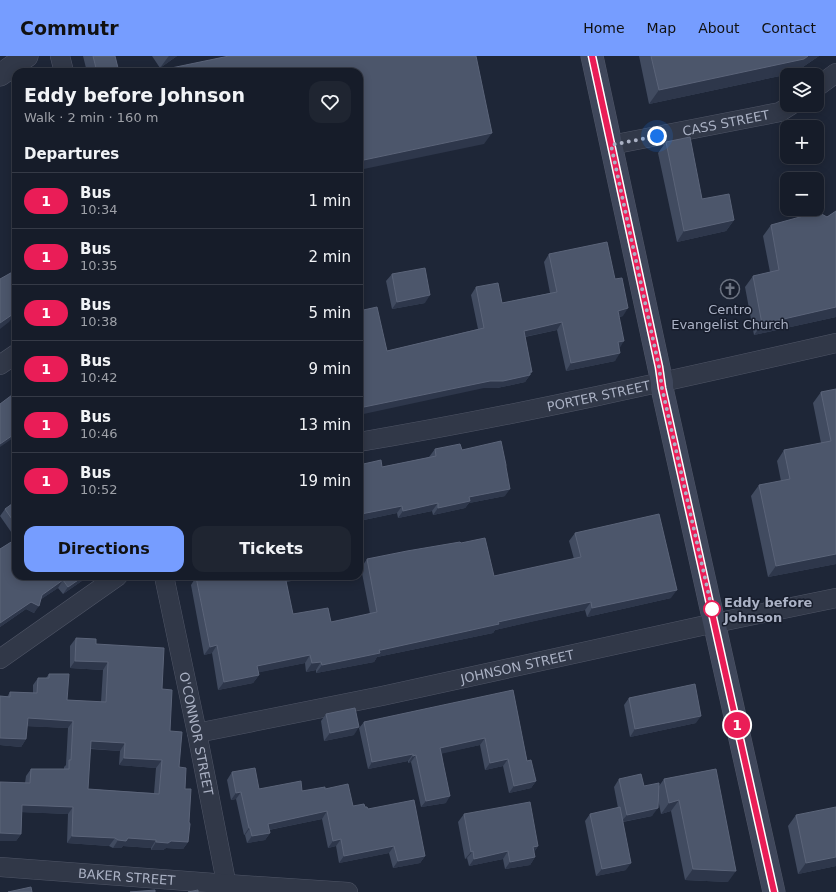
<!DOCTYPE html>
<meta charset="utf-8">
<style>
body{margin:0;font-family:"DejaVu Sans",sans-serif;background:#1f2531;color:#f1f3f6;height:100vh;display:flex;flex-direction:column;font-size:15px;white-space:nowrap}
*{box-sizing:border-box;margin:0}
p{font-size:13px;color:#9ea1a8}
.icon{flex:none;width:22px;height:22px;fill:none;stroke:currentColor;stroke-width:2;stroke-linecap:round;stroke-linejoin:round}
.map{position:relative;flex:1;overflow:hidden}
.details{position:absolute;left:12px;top:12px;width:351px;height:512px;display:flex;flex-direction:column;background:#161c29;border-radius:12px;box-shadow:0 2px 10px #0003,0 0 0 1px #353a46}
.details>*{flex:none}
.badge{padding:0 8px;border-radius:13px;font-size:14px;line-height:26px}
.fabs{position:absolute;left:780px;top:12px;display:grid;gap:8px}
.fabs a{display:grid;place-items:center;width:44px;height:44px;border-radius:8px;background:#161c29;box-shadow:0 2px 10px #0003,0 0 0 1px #353a46;font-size:20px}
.you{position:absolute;width:20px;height:20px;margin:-10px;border:3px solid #fff;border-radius:50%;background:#1a73e8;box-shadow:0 0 0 6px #1a73e833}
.map>.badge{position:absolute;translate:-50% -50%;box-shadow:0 0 0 2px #fff}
h2{padding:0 12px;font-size:15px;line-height:36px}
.round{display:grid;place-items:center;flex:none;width:42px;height:42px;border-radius:12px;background:#1f2531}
.overview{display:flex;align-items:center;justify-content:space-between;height:68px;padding:0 12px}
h1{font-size:19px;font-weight:800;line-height:30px}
.button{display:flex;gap:8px;margin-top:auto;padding:8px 12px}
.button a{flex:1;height:46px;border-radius:12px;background:#769dff;color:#111;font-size:16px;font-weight:800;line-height:46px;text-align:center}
.button a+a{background:#1f2531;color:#f1f3f6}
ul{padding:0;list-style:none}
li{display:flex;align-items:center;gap:12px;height:56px;padding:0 12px;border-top:1px solid #353a46}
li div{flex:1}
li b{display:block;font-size:15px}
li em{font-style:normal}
li .badge{min-width:44px;font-weight:700;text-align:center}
header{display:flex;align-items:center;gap:24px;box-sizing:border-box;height:56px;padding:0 20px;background:#769dff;color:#111}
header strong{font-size:19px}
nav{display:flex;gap:22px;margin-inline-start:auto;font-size:14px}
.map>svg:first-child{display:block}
</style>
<header>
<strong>Commutr</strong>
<nav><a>Home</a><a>Map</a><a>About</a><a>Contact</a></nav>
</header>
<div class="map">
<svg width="836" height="836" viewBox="0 0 836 836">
<rect width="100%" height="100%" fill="#1e2637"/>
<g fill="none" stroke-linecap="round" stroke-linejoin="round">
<defs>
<g id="minor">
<path d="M 60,0 L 64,16"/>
<path d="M 817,31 L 836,17"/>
<path id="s1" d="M 611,89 L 780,56 L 791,49"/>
<path d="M 0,309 L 16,298"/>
<path id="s2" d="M 359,386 C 519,359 678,323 836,287"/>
<path id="s3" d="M 164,520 L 197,677 L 228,836"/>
<path d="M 0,603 L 118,520"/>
<path id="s4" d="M 197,677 L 382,640 L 715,567 L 836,542"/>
<path id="s5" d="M 0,811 L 227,828 L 348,836"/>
</g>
<path id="tertiary" d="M 0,19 L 27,0"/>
<path id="secondary" d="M 592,0 L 662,326 L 662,332 L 774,836"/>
</defs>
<use href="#minor" stroke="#4f5566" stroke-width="20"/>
<use href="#tertiary" stroke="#4f5566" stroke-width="23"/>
<use href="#secondary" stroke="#4f5566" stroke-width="23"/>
<use href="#minor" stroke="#313848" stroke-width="19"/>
<use href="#tertiary" stroke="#313848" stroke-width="22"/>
<use href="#secondary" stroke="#3f475b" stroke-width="22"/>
</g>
<path fill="#414b60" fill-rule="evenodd" d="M 83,0 L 115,0 L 119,16 L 87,16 Z
M 152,0 L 177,0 L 160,12 Z
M 639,0 L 819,0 L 794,17 L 649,48 Z
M 666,86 L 702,143 L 734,164 L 726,175 L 677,186 L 658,97 Z
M 836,155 L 836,261 L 754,279 L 745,231 L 753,220 L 770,216 L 763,180 L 771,169 L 827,161 Z
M 549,198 L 623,260 L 619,261 L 619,292 L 615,305 L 566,315 L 557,274 L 525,281 L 532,316 L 525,326 L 497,332 L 484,332 L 387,295 L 478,273 L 471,239 L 476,231 L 502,247 L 550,237 L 544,206 Z
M 392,218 L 425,247 L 392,253 L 386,225 Z
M 836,333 L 836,508 L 768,521 L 751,440 L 759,429 L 781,425 L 777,405 L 784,394 L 821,387 L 813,347 L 821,336 Z
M 435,393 L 462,394 L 506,411 L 505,440 L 469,447 L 465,452 L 433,459 L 432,455 L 398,462 L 397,457 L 359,465 L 359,409 L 382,411 L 430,401 L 429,401 Z
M 16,445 L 16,520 L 89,520 L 63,538 L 58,532 L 41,543 L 34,557 L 26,553 L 0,571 L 0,493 L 16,483 L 0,460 L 5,453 Z
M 575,477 L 671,542 L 587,561 L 585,554 L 534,565 L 495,574 L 493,577 L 377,601 L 374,606 L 316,617 L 316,614 L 306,616 L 305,607 L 259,616 L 259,619 L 253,627 L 218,634 L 212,597 L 204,599 L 191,529 L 196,521 L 197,521 L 197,520 L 243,520 L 244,523 L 255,520 L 317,520 L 286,526 L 293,558 L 331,566 L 370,558 L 361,512 L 367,503 L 461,487 L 494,520 L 574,503 L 569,485 Z
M 76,582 L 96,588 L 162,633 L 170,675 L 185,733 L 188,786 L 183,793 L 166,792 L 163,794 L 151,794 L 151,792 L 123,790 L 121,792 L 113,792 L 109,790 L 67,787 L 68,758 L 22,756 L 21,778 L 16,785 L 25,727 L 26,720 L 31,713 L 64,713 L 64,711 L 66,709 L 68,672 L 27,670 L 26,683 L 21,691 L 0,689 L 0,640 L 7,641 L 10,636 L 33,637 L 33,629 L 38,622 L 46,622 L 49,618 L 67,644 L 101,646 L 103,614 L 70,612 L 70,590 ZM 90,693 L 120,695 L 119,709 L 156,712 L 154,737 L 88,733 Z
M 513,634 L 527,705 L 536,725 L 531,732 L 509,737 L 503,710 L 485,714 L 480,689 L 442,697 L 446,747 L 421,751 L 411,706 L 408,707 L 408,705 L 368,713 L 359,672 L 364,666 Z
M 629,642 L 696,667 L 630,681 L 624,649 Z
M 326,658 L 354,679 L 324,685 L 321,665 Z
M 716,713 L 728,826 L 685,824 L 671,755 L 661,758 L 658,743 L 652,760 L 623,766 L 626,814 L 596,820 L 585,765 L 590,758 L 618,752 L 614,731 L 619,723 L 644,730 L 659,730 L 664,723 Z
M 232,716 L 259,733 L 302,735 L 325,733 L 353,750 L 365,751 L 425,800 L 420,807 L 393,812 L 389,797 L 339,807 L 336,790 L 328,792 L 322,763 L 269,774 L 270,777 L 265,784 L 247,787 L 245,779 L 244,779 L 236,743 L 231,744 L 227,724 Z
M 464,758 L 538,790 L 534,796 L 535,801 L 530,809 L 505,813 L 503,803 L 469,810 L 467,802 L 465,803 L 458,766 Z
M 796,759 L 836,810 L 798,818 L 788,770 Z"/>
<path fill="#2e374b" d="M 169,0 L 177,0 L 160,12 L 168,1 Z
M 808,0 L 819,0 L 794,17 L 649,48 L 659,34 Z
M 492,77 L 484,88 L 359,114 L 359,105 Z
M 734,164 L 726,175 L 677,186 L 684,175 Z
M 430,239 L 425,247 L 392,253 L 397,246 Z
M 836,251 L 836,261 L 754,279 L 762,268 Z
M 628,252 L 623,260 L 613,262 L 618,255 Z
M 16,253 L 16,260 L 12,262 L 9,266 L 0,273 L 0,267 Z
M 562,266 L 557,274 L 518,282 L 524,275 Z
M 624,285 L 619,293 L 618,286 Z
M 620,297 L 615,305 L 566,315 L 571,307 Z
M 532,316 L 525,326 L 497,332 L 484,332 L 359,359 L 359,352 Z
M 16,377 L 16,380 L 0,391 L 0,388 Z
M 510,433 L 505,440 L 469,447 L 465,452 L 433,459 L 438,452 L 469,441 Z
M 438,447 L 432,455 L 398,462 L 403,455 Z
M 402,450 L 397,457 L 359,465 L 359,461 L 361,458 Z
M 836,498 L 836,508 L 768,521 L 776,510 Z
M 84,520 L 89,520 L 63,538 L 68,531 Z
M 284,520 L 317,520 L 279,527 Z
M 63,524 L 58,532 L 37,546 L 42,539 Z
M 677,534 L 671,542 L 587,561 L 592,552 Z
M 31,546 L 39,550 L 34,557 L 26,553 L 0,571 L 0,567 Z
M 591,546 L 585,554 L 495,574 L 493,577 L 377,601 L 374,606 L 316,617 L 322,609 L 381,594 L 498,566 Z
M 217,589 L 212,597 L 204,599 L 210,591 Z
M 310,599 L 305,607 L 252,618 L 257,610 Z
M 75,605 L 108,606 L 103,614 L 70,612 Z
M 321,606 L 316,614 L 306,616 L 312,607 Z
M 259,619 L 253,627 L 218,634 L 224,626 Z
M 701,660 L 696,667 L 630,681 L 635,673 Z
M 28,662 L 73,665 L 68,672 L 22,670 Z
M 359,671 L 354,679 L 324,685 L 330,677 Z
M 0,682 L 26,683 L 21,691 L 0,689 Z
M 485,682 L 480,689 L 436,699 L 440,692 Z
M 91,685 L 125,687 L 120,695 L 86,692 Z
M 413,698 L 408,705 L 368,713 L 372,706 Z
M 416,699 L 411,706 L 408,707 L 413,700 Z
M 124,702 L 162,704 L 156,712 L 119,709 Z
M 508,703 L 503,710 L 485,714 L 490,707 Z
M 536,725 L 531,732 L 509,737 L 514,730 Z
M 241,736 L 236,743 L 231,744 L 236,737 Z
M 450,740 L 446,747 L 421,751 L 426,745 Z
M 679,744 L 671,755 L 661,758 L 669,747 Z
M 22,749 L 73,751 L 68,758 L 17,756 Z
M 658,752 L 652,760 L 621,766 L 627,759 Z
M 327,755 L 322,763 L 263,775 L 268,768 Z
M 249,772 L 250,772 L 245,779 L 244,779 Z
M 0,777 L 21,778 L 16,785 L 0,785 Z
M 270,777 L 265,784 L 247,787 L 252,780 Z
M 72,780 L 115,782 L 109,790 L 67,787 Z
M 128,782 L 156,784 L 151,792 L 123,790 L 121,792 L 113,792 L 118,784 Z
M 341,783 L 336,790 L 328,792 L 333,785 Z
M 171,785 L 188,786 L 183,793 L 166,792 L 163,794 L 151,794 L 156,786 Z
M 394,790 L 389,797 L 339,807 L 344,800 Z
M 538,790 L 533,798 L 533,791 Z
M 473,795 L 467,802 L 465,803 L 471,796 Z
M 508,795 L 503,803 L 469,810 L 474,803 Z
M 425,800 L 420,807 L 393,812 L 398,805 Z
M 535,801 L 530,809 L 505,813 L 510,806 Z
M 836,801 L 836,810 L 798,818 L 806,807 Z
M 631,807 L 626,814 L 596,820 L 602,813 Z
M 693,813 L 736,815 L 728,826 L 685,824 Z"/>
<path fill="#4c566b" stroke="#5b6479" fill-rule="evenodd" d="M 93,0 L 115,0 L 119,16 L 97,16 Z
M 229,0 L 476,0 L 492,77 L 359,105 L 359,16 L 152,16 Z
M 651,0 L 808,0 L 804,3 L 659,34 Z
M 690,81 L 702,143 L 729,138 L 734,164 L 684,175 L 666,86 Z
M 836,155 L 836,251 L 762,268 L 753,220 L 779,214 L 771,169 L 818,156 L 827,161 Z
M 607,186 L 615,223 L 622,222 L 628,252 L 618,255 L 624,285 L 618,286 L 620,297 L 571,307 L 562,266 L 524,275 L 532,316 L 530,316 L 530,319 L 503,325 L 490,325 L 359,352 L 359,255 L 377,251 L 387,295 L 484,272 L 476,231 L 498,227 L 502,247 L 557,236 L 549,198 Z
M 425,212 L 430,239 L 397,246 L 392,218 Z
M 16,214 L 16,256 L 0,267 L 0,223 Z
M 836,333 L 836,498 L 776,510 L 759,429 L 790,423 L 784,394 L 831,385 L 821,336 Z
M 16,336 L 16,377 L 0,388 L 0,348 Z
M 501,385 L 506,409 L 506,411 L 510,433 L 469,441 L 470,445 L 438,452 L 438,447 L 403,455 L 402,450 L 361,458 L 361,456 L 359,457 L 359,409 L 381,404 L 382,411 L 436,400 L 435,393 L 460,388 L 462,394 Z
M 16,445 L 16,469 L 5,453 Z
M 659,458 L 677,534 L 592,552 L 591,546 L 539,557 L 498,566 L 499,568 L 381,594 L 379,594 L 380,597 L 322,609 L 321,606 L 312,607 L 310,599 L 257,610 L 259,619 L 224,626 L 217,589 L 210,591 L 196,521 L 202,520 L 243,520 L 244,523 L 255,520 L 285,520 L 293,558 L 328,552 L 331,566 L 377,556 L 367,503 L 407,495 L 460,486 L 461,487 L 485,482 L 494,520 L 581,501 L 575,477 Z
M 16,483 L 16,520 L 84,520 L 68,531 L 63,524 L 42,539 L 39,550 L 31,546 L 0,567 L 0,493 Z
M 76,582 L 96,583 L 96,588 L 164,592 L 162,633 L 172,634 L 170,675 L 182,676 L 179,711 L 186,712 L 185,733 L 191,733 L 189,766 L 190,768 L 188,786 L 171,785 L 168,787 L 156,786 L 156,784 L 128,782 L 126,785 L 118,784 L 115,782 L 72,780 L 73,751 L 22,749 L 21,778 L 0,777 L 0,726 L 30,727 L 31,713 L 69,713 L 69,704 L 71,704 L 73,665 L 28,662 L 26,683 L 0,682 L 0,640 L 10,641 L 10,636 L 37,637 L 38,622 L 49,622 L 49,618 L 69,618 L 67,644 L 106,646 L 108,606 L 75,605 ZM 91,685 L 125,687 L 124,702 L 162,704 L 159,738 L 88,733 Z
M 695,628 L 701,660 L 635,673 L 629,642 Z
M 513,634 L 527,705 L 531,704 L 536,725 L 514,730 L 508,703 L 490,707 L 485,682 L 440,692 L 450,740 L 426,745 L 416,699 L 413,700 L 413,698 L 372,706 L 364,666 Z
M 355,652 L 359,671 L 330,677 L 326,658 Z
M 255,712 L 259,733 L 301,725 L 302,735 L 325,731 L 325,733 L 348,728 L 353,750 L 364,748 L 365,751 L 367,751 L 368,753 L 414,744 L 425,800 L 398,805 L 394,790 L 344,800 L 341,783 L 333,785 L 327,755 L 268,768 L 270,777 L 252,780 L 250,772 L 249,772 L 241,736 L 236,737 L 232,716 Z
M 716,713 L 736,815 L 693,813 L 679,744 L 669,747 L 664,723 Z
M 641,718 L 644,730 L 659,727 L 658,752 L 627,759 L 619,723 Z
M 530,746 L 538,790 L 533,791 L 535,801 L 510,806 L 508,795 L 474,803 L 473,795 L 471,796 L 464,758 Z
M 620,751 L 631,807 L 602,813 L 590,758 Z
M 836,751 L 836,801 L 806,807 L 796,759 Z
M 31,831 L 32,836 L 8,836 Z
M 155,834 L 155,836 L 130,836 Z
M 198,834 L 198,836 L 188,836 Z"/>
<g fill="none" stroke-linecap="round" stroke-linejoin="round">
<defs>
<path id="line" d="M 592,0 L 659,311 L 662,332 L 774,836"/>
</defs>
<use href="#line" stroke="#fff" stroke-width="9"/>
<use href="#line" stroke="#ea1d57" stroke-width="6"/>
<path stroke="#abb2c5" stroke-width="4" stroke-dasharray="0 7.2" d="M 657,80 L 611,89 L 659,311 L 662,332 L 712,553"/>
</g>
<defs>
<symbol id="church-ring" viewBox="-11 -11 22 22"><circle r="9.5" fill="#171d2c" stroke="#6b7280" stroke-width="1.5"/><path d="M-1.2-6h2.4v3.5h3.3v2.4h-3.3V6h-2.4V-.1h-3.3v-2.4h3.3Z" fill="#6b7280"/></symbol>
</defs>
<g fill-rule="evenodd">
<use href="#church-ring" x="719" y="222" width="22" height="22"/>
</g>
<circle fill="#fff" stroke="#ea1d57" stroke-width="2" cx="712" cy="553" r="8"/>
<g text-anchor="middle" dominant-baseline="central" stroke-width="3" stroke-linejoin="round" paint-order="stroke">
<g font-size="13" fill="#abb2c5" stroke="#171d2c">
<text stroke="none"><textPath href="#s1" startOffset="117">CASS STREET</textPath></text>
<text stroke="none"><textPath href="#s2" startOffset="244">PORTER STREET</textPath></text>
<text stroke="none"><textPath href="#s4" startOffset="327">JOHNSON STREET</textPath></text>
<text stroke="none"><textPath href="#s3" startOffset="161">O'CONNOR STREET</textPath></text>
<text stroke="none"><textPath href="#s5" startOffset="127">BAKER STREET</textPath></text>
</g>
<g font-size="13" fill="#abb2c5" stroke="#171d2c">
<text x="730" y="253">Centro<tspan x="730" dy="15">Evangelist Church</tspan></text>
</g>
<g font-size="13" font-weight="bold" fill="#abb2c5" stroke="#171d2c" text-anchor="start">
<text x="724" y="546">Eddy before<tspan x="724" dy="15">Johnson</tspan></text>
</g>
</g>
</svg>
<div class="fabs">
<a><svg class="icon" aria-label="layers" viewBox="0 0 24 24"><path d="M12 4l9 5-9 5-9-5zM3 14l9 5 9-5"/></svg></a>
<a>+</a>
<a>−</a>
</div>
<div class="you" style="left:657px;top:80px"></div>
<b class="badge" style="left:737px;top:669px;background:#ea1d57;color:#fff">1</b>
<section class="details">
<div class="overview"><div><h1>Eddy before Johnson</h1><p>Walk · 2 min · 160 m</p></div><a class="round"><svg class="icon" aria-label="heart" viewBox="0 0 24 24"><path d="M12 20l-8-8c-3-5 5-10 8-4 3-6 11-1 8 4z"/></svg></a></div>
<h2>Departures</h2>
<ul>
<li><span class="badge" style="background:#ea1d57;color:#fff">1</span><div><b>Bus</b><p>10:34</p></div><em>1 min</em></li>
<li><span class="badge" style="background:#ea1d57;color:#fff">1</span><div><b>Bus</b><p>10:35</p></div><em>2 min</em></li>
<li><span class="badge" style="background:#ea1d57;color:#fff">1</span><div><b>Bus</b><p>10:38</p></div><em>5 min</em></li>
<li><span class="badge" style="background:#ea1d57;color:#fff">1</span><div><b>Bus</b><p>10:42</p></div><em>9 min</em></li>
<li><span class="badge" style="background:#ea1d57;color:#fff">1</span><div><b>Bus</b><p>10:46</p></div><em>13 min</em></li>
<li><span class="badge" style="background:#ea1d57;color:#fff">1</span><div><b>Bus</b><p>10:52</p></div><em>19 min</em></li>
</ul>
<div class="button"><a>Directions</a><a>Tickets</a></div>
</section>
</div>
